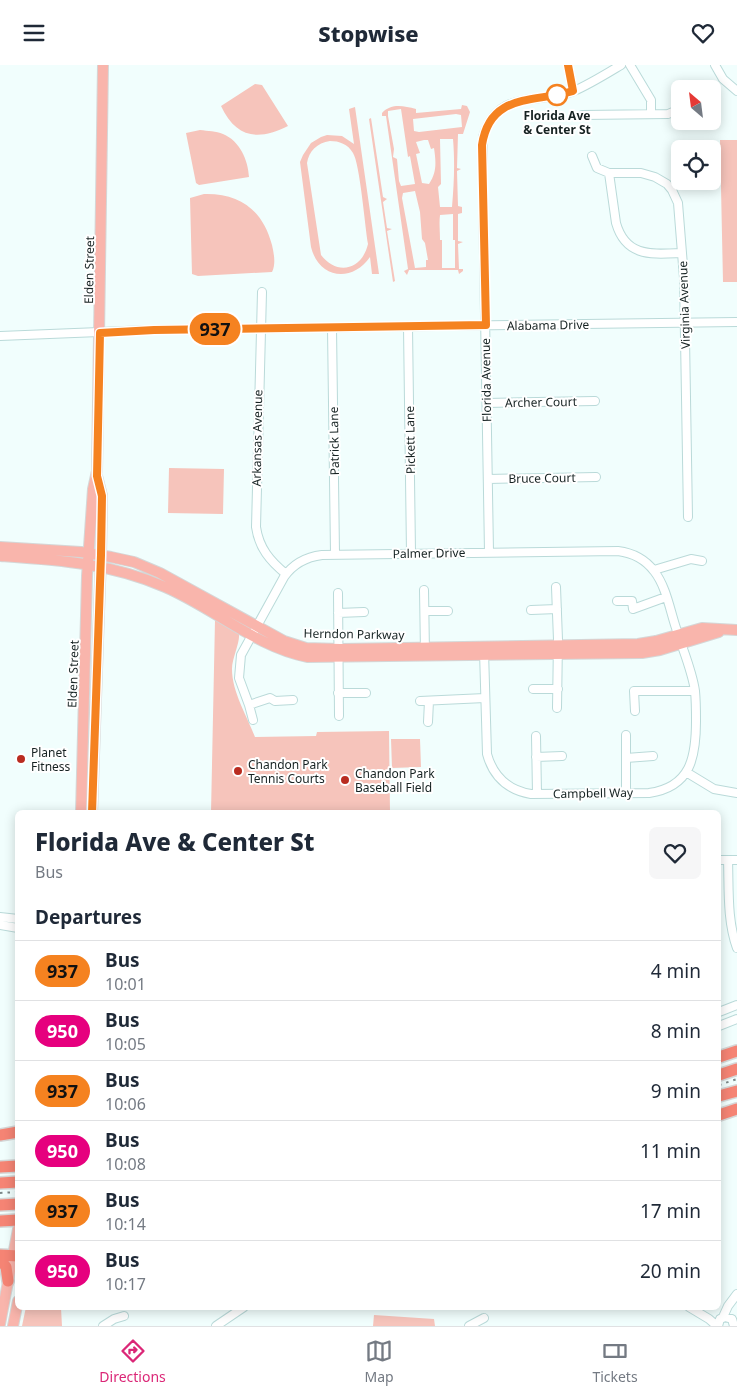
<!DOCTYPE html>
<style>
body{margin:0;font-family:"Noto Sans",sans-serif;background:#f6f6f7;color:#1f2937;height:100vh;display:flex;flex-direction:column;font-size:19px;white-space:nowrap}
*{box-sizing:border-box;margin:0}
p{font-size:16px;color:#747a83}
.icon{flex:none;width:28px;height:28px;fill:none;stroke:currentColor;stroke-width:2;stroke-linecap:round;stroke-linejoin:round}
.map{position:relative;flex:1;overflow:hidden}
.details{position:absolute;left:15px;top:745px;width:706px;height:500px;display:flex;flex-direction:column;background:#fff;border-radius:8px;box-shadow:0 2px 12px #0003}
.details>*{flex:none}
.badge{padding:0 10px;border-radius:16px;font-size:18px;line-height:32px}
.needle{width:32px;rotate:332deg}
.tools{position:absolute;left:671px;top:15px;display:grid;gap:10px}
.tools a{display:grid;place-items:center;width:50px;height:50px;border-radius:8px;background:#fff;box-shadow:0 2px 12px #0003;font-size:25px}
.map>.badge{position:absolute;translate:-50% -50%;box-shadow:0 0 0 2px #fff}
h2{padding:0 20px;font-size:19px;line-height:45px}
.round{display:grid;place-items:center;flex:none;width:52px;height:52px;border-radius:8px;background:#f6f6f7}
.overview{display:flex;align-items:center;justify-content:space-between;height:85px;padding:0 20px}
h1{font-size:24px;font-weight:800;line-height:38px}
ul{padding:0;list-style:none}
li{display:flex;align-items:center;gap:15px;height:60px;padding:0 20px;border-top:1px solid #e0e1e3}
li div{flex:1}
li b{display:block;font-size:19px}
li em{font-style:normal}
li .badge{min-width:55px;font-weight:700;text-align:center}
header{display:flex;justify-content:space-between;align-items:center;height:65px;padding:0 20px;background:#fff;font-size:22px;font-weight:800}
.tab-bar{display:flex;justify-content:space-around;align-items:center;height:70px;border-top:1px solid #e0e1e3;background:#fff;font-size:14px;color:#747a83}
.tab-bar a{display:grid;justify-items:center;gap:2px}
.tab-bar .active{color:#db2777}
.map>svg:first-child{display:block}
</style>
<header><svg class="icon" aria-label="menu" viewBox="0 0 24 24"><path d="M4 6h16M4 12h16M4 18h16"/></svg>Stopwise<svg class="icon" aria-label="heart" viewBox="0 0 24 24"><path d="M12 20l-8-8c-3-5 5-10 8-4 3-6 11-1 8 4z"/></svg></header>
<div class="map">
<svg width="737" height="1261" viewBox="0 0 737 1261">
<rect width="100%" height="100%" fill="#f1fefd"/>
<path fill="#f6c4bb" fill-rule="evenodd" d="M 255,19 L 262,20 L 288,61 C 258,76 236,73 221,41 Z
M 462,40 L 467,41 L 470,47 L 463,69 L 458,69 L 457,103 L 461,104 L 457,106 L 458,141 L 462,142 L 462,148 L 458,149 L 458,176 L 463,177 L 458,179 L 459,204 L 463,204 L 463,206 L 459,209 L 458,205 L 409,205 L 407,210 L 404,206 L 408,204 L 386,51 L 382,51 L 382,48 C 392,38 403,41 416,44 L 416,48 L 461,44 ZM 401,44 L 408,92 L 410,91 L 415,119 L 401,121 L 399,116 L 397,94 L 393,92 L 394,84 L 388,51 L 388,46 ZM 456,49 L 461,50 L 462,62 L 419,67 L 414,66 L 413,54 ZM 440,74 L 453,74 C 455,98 454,118 452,142 L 440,142 L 438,122 L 441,119 ZM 424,75 L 428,75 L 431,84 L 434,83 C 436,97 437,107 429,119 L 422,118 L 416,89 L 420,88 L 416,77 ZM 415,126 L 420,147 L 422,174 L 425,178 L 428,195 L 426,195 L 426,202 L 415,203 L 402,133 L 403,128 ZM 453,149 L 453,175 L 455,175 L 455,203 L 442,203 L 442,175 L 440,175 C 440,166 439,158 440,150 Z
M 355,42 L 379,209 L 372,209 L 370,192 C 352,218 319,214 311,182 L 300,97 L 303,90 L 311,78 L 321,72 L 327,70 L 342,71 L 354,79 L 349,44 ZM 330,76 C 339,76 348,79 353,88 C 360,99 365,162 368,179 C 362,205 337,211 321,190 L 307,98 C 309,86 317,78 330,76 Z
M 371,53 L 383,132 L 387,134 L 383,137 L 387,163 L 392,164 L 387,166 L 395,216 L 393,217 L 369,54 Z
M 200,65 C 208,66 216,66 223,69 C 240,76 248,95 249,112 L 199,120 L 196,118 L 186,68 Z
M 720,75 L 737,75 L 737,217 L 723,217 Z
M 204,129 C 241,128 263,146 272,180 C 274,189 276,199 272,207 L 198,211 L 192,209 L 190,133 Z
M 169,403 L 224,404 L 223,449 L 168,448 Z
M 215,555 L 239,569 C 240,578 232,593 232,604 C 232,627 247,651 255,672 L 316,671 L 317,667 L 389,666 L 390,747 L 211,748 Z
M 391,674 L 420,674 L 421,702 L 392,703 Z
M 26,1242 L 61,1243 L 62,1261 L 22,1261 Z
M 374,1250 L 434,1254 L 435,1261 L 373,1261 Z"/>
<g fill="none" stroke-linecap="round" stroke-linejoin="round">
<defs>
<path id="minor" d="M 568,0 L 573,26
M 630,0 L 651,35 L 651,49
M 715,0 L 723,14 L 737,26
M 582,50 L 668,49 L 680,44
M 592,91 L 597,103 L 609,108 L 641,108 L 655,112 L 667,119 L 672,125 L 678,138 L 684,213 L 688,452
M 609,108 L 616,158 C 626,193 653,189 682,188
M 262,227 L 256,462 C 259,483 270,496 286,509
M 408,262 L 411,488
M 332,263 L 335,489
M 0,271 L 149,265 L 737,257
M 487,338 L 595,336
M 488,414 L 596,412
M 489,487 L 483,131 L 483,72 C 498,23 538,40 574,26 C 590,19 606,9 621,0
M 654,505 L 691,494 L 702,496
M 556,522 L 558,575 L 557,643
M 424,525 L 425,588
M 338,528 L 339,651
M 617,536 L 632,536 L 633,544 L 666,532
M 531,545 L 557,544
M 425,546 L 448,546
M 338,548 L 364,547
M 533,624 L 558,624
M 338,628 L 366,628
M 420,636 L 485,633
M 249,640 L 270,633 L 275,636 L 293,635
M 635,646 L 634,626 L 695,626
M 253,655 L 249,640 L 239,613 L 241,590 L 284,512 C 293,499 306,492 322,490 L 618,486 C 633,488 645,494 654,506 C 666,521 670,545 676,563 C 682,583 692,605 695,626 C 696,636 696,646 696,656 C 696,692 691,722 649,728 L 531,729 C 508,725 493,711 487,689 L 484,586
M 428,657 L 429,636
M 626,670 L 626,728
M 536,671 L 537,729
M 536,692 L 562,691
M 626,693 L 653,691
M 686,707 L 714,724 L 737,728
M 719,795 L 737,795
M 728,795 C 729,824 727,856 737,883
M 0,852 L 18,854
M 0,860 L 18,863
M 719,947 L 737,940
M 719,961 L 737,954
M 689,1242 L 709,1254 L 717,1261
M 723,1252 L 728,1241 L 737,1229
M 103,1261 L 114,1254 L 124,1251
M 216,1261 L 244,1242
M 469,1261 L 484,1253
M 718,1261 L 720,1254 L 725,1252 L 732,1254 L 734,1261"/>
<path id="major" d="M 0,482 L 81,487 L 111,492 L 134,497 L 160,508 L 284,576 L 306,583 L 340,584 L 638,579 L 656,576 L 702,563 L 737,565
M 0,491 C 58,495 110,498 165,522 C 212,542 258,583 308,592 L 642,588 L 660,585 L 719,567
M 81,748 L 87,511 L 93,424 L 97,406 L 103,0
M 92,748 L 101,490 L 102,431 L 97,411
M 0,1259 L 18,1164
M 13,1261 L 18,1236"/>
<path id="highway" d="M 719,992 L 737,986
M 719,1010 L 737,1004
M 719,1031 L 737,1026
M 719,1050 L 737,1044
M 0,1070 L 18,1067
M 0,1102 L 18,1101
M 0,1118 L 18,1117
M 0,1140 L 18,1139
M 0,1156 L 18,1155
M 0,1190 L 18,1191
M 0,1194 L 6,1202 L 8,1216"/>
</defs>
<use href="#minor" stroke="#badad9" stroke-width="10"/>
<use href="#major" stroke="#d5d7d7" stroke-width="12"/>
<use href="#highway" stroke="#d5d7d7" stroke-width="14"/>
<use href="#minor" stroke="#fff" stroke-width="8"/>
<use href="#major" stroke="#f9b5ac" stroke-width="10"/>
<use href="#highway" stroke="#f58474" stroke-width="11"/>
<path stroke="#7b8787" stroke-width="2" stroke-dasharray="2.5 5" stroke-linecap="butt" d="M 719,1020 L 737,1014
M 0,1128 L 18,1127"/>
</g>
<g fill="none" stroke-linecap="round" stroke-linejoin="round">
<defs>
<path id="line" d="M 92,748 L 101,490 L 102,431 L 97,411 L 100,268 L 154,265 L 486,260 L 482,80 C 490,27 535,38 573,26 L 568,0"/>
</defs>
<use href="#line" stroke="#fff" stroke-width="11"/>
<use href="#line" stroke="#f58220" stroke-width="8"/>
</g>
<circle fill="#fff" stroke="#f58220" stroke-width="2.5" cx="557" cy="30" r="10"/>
<g fill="#b92c20" stroke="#fff" stroke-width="2">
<circle cx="21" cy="694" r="5"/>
<circle cx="238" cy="706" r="5"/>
<circle cx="345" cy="715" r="5"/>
</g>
<g text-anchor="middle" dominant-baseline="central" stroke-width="4" stroke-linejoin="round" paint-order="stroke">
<g font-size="12" font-weight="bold" fill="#162222" stroke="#fff">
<text x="557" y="50">Florida Ave<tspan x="557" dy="14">&amp; Center St</tspan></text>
</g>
<g font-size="12" fill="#162222" stroke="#fff">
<text transform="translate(89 205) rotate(-89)">Elden Street</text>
<text transform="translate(684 240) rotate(-92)">Virginia Avenue</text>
<text transform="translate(548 260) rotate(-1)">Alabama Drive</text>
<text transform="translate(486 315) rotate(-91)">Florida Avenue</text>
<text transform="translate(541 337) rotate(-1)">Archer Court</text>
<text transform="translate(257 373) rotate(-89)">Arkansas Avenue</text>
<text transform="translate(410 375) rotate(-91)">Pickett Lane</text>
<text transform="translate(334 376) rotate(-91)">Patrick Lane</text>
<text transform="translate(542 413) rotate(-1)">Bruce Court</text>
<text transform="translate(429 488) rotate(-1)">Palmer Drive</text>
<text transform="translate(354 569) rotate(1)">Herndon Parkway</text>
<text transform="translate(73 609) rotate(-88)">Elden Street</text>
<text transform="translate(593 728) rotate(-1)">Campbell Way</text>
</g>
<g font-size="12" fill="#162222" stroke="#fff" text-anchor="start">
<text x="31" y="687">Planet<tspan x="31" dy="14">Fitness</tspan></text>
<text x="248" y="699">Chandon Park<tspan x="248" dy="14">Tennis Courts</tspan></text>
<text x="355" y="708">Chandon Park<tspan x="355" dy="14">Baseball Field</tspan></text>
</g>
</g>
</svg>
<div class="tools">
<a><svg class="needle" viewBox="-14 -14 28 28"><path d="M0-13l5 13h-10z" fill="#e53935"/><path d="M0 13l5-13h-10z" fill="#747a83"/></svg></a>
<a><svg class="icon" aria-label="locate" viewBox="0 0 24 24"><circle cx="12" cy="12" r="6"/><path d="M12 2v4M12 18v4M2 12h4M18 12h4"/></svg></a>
</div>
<b class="badge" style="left:215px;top:264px;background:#f58220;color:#111">937</b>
<section class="details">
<div class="overview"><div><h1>Florida Ave &amp; Center St</h1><p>Bus</p></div><a class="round"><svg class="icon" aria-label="heart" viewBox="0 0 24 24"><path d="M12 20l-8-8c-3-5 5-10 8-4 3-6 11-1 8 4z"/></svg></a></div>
<h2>Departures</h2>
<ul>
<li><span class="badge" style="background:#f58220;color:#111">937</span><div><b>Bus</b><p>10:01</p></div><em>4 min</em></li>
<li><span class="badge" style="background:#e6007e;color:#fff">950</span><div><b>Bus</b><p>10:05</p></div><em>8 min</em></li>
<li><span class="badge" style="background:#f58220;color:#111">937</span><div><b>Bus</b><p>10:06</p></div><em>9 min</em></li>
<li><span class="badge" style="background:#e6007e;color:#fff">950</span><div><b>Bus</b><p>10:08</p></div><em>11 min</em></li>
<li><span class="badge" style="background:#f58220;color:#111">937</span><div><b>Bus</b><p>10:14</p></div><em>17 min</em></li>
<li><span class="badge" style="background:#e6007e;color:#fff">950</span><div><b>Bus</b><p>10:17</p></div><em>20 min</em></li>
</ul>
</section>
</div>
<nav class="tab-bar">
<a class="active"><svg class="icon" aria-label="directions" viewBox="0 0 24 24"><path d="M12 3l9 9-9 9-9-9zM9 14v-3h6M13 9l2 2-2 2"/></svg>Directions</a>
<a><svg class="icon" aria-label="map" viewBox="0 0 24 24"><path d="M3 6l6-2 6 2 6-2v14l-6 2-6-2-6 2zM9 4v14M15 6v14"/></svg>Map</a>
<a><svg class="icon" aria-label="tickets" viewBox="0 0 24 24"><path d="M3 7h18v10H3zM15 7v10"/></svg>Tickets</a>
</nav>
